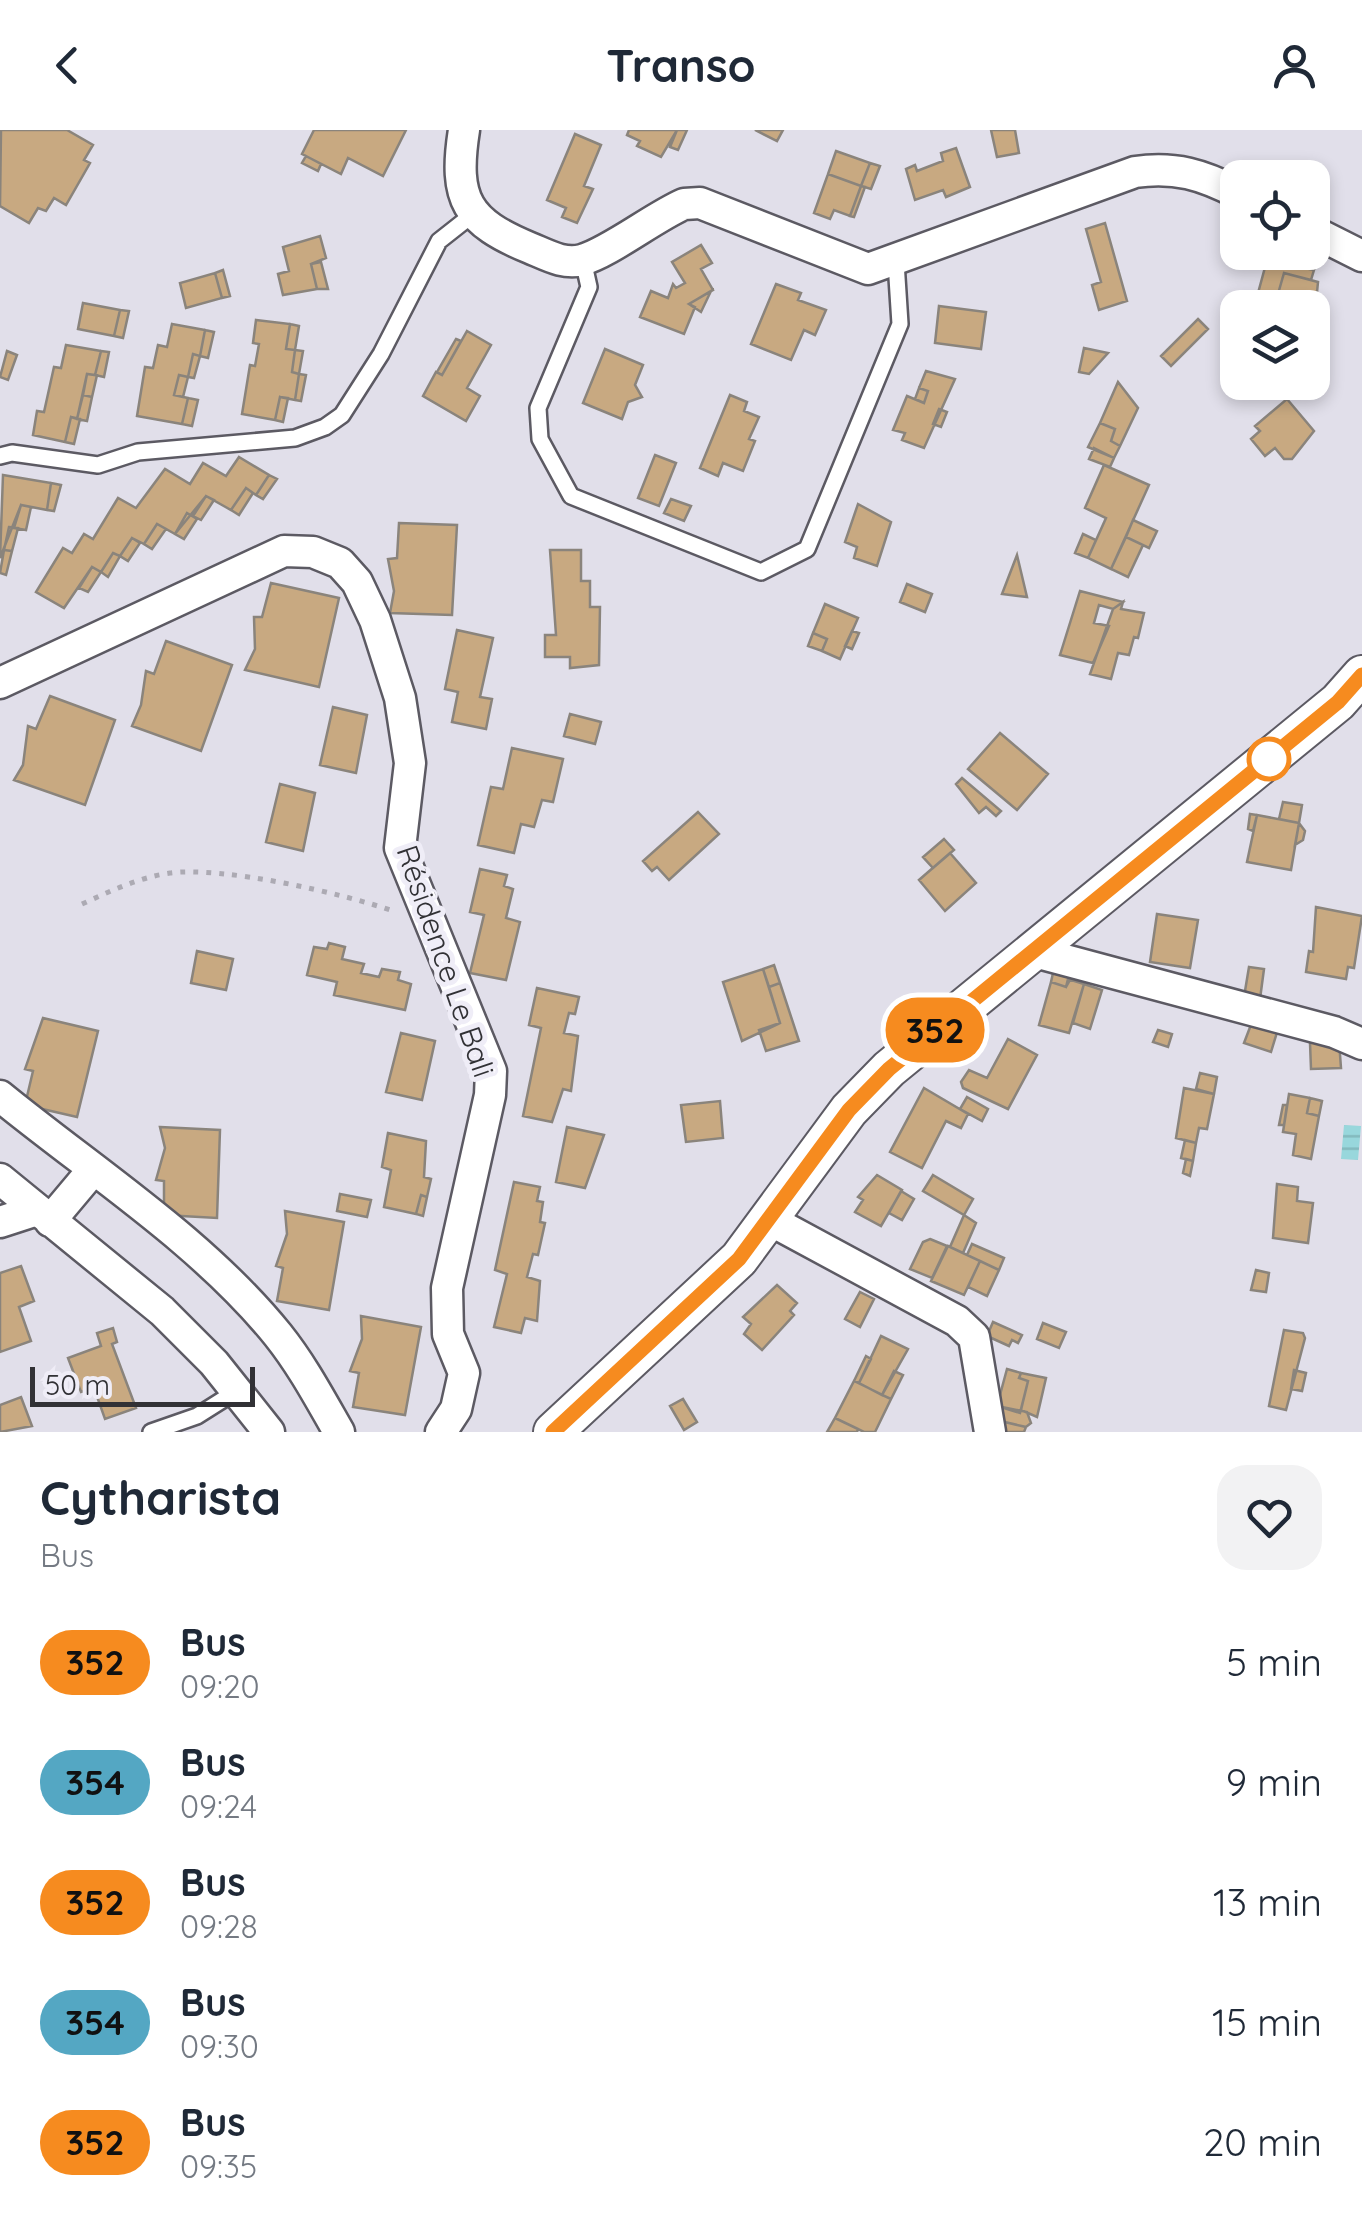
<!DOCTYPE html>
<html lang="fr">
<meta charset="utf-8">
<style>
body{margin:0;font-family:Quicksand,sans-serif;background:#f2f2f3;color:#1f2937;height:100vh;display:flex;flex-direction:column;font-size:38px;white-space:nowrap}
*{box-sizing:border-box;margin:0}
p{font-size:32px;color:#747a83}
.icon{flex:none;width:55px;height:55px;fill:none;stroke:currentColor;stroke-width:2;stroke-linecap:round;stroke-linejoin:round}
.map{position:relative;height:1302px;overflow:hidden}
.side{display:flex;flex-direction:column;background:#fff;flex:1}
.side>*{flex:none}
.badge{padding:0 20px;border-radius:32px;font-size:35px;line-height:65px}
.controls{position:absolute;left:1220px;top:30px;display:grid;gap:20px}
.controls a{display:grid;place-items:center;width:110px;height:110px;border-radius:20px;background:#fff;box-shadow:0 5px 15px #0003;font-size:50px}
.scale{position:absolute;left:30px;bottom:25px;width:225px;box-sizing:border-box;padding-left:10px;border:5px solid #313135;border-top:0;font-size:28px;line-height:35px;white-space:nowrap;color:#313135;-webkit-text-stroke:8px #efedf7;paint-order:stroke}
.map>.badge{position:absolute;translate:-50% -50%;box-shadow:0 0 0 5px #fff}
.round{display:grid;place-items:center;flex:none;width:105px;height:105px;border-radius:30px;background:#f2f2f3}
.summary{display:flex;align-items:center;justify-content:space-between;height:170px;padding:0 40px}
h1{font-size:48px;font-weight:800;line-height:75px}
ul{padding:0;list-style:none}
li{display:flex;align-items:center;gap:30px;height:120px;padding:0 40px}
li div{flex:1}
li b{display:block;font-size:38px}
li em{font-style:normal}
li .badge{min-width:110px;font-weight:700;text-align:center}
header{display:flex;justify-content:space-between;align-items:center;height:130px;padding:0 40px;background:#fff;font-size:45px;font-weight:800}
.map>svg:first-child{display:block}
</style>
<header><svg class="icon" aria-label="back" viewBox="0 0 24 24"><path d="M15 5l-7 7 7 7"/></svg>Transo<svg class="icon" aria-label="person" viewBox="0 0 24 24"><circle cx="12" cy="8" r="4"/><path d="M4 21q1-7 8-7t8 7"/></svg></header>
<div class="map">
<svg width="1362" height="1302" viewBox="0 0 1362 1302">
<defs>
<pattern id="water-rules" width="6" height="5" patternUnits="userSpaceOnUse" patternTransform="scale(2.5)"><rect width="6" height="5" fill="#98d7dc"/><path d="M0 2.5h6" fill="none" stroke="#83b9bd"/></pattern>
</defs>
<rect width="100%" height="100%" fill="#e1dfea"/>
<path fill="url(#water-rules)" d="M 1344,995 L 1361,996 L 1358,1030 L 1341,1029 Z"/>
<path fill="#c8a981" stroke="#8a847c" stroke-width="2.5" d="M 67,0 L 93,15 L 84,30 L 90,33 L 66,75 L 54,68 L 46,81 L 38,78 L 29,93 L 0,76 L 1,0 Z
M 314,0 L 406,0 L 383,46 L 348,28 L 341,44 L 302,24 Z
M 629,0 L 677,0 L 661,27 L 637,16 L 640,11 L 627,5 Z
M 677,0 L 687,0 L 678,20 L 670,17 Z
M 755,0 L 783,0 L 777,11 Z
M 991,0 L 1015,0 L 1019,23 L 997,27 Z
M 575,4 L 601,15 L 584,56 L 593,59 L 577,93 L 562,87 L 566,78 L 547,70 Z
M 956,18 L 970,57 L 946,67 L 943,60 L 915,70 L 906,39 L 915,35 L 917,41 L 943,31 L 941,23 Z
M 836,21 L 870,33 L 861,56 L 828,44 Z
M 306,26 L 321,34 L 318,41 L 302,33 Z
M 870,33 L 880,36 L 871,59 L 861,56 Z
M 828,44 L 861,56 L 850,86 L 834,80 L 830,89 L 814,83 Z
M 861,56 L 865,57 L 854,87 L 850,86 Z
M 1105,93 L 1127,171 L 1099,180 L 1092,155 L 1101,152 L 1086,99 Z
M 320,106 L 326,128 L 311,134 L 317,159 L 283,165 L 278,144 L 289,141 L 283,117 Z
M 701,115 L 712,133 L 701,139 L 713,160 L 689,174 L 695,177 L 684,204 L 640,187 L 651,161 L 668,168 L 673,154 L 676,158 L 685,153 L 672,132 Z
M 1267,130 L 1314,140 L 1311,150 L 1284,143 L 1274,178 L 1254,178 Z
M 321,132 L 328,159 L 317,159 L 311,134 Z
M 223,140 L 230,166 L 222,168 L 215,143 Z
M 215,143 L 222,168 L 186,178 L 180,153 Z
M 1284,143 L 1318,152 L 1315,183 L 1312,185 L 1312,178 L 1274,178 Z
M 776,154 L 801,163 L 798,170 L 826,180 L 815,205 L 804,200 L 791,230 L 751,214 Z
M 711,161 L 701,182 L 689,174 Z
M 83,173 L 120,180 L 114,206 L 78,199 Z
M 939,176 L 986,182 L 981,219 L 935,213 Z
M 120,180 L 129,181 L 123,208 L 114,206 Z
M 1198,189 L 1208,199 L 1171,236 L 1161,226 Z
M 256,190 L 290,194 L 286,219 L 295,220 L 292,242 L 299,244 L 295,270 L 280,267 L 275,290 L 242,284 L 250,235 L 255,236 L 259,214 L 253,213 Z
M 172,194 L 205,200 L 200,226 L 193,224 L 188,247 L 179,245 L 174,265 L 188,268 L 182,294 L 137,286 L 145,237 L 153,238 L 158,215 L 167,217 Z
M 290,194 L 299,196 L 295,220 L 286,219 Z
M 205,200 L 214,202 L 208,228 L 200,226 Z
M 467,201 L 491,215 L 467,258 L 480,266 L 466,291 L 423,266 L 436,242 L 442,245 Z
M 456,209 L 461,211 L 442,245 L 437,242 Z
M 66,215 L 101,221 L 95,245 L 87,244 L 77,289 L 71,287 L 65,312 L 33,305 L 37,281 L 44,282 L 54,237 L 61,238 Z
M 1084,218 L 1108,223 L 1089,244 L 1079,242 Z
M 605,219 L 643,235 L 635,255 L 642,267 L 628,272 L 622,289 L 583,273 Z
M 295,220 L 303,221 L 299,244 L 292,242 Z
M 7,221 L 17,225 L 8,250 L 0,247 Z
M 101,221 L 109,222 L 104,247 L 95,245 Z
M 193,224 L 200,226 L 194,248 L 188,247 Z
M 926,241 L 955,249 L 924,318 L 902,310 L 905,303 L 893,300 L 907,266 L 924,273 L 928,261 L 919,258 Z
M 87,244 L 97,245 L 92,267 L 83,265 Z
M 299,244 L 306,245 L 301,271 L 295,270 Z
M 179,245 L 188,247 L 183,267 L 174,265 Z
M 1118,252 L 1138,278 L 1120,316 L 1111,311 L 1115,299 L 1100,293 Z
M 919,258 L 928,261 L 924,273 L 915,269 Z
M 83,265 L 92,267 L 87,291 L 77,289 Z
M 730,265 L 747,272 L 744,281 L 759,287 L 749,309 L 755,311 L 743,341 L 723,333 L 718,346 L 700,338 Z
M 280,267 L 288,268 L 283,292 L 275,290 Z
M 188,268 L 198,270 L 192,296 L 182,294 Z
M 1287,269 L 1314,301 L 1292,329 L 1284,329 L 1275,318 L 1265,326 L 1251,309 L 1260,301 L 1255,296 Z
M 939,279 L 947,282 L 941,297 L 933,294 Z
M 71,287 L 80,289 L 74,314 L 65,312 Z
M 1100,293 L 1115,299 L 1111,311 L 1120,316 L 1114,328 L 1088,317 Z
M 1094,318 L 1114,328 L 1110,337 L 1089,329 Z
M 655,325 L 676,333 L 659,376 L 638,368 Z
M 239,327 L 269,345 L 256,365 L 246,358 L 231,380 L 206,366 L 175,404 L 157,394 L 144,414 L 132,408 L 120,426 L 113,423 L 101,442 L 92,437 L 64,478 L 36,462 L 63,418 L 72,423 L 84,404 L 93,409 L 118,368 L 136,378 L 165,339 L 190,354 L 203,333 L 226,346 Z
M 1104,335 L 1149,355 L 1111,439 L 1088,428 L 1106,388 L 1085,378 Z
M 3,345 L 51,353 L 47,380 L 21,375 L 0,428 Z
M 269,345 L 277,349 L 263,369 L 256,365 Z
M 51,353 L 61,355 L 54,381 L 47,380 Z
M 246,358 L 253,363 L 239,385 L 231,380 Z
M 206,366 L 214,370 L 201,390 L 193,386 Z
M 671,369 L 691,376 L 684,391 L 664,383 Z
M 858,374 L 891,392 L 877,436 L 854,428 L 857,417 L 845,412 Z
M 21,375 L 31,377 L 26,400 L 14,398 Z
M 187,383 L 197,389 L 184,409 L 175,404 Z
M 1133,390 L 1157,401 L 1149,418 L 1126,407 Z
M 399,393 L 457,395 L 452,485 L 390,483 L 394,461 L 388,429 L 397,428 Z
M 157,394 L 166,399 L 152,419 L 144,414 Z
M 9,397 L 18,398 L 12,421 L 4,420 Z
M 1083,404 L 1096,410 L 1088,428 L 1075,423 Z
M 1126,407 L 1143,415 L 1128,447 L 1111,439 Z
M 132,408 L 140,413 L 128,431 L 120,426 Z
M 4,420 L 12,421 L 6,445 L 0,443 Z
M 550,420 L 581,420 L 581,451 L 590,451 L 590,477 L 600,477 L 599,535 L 570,538 L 570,527 L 545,527 L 545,505 L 556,505 Z
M 113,423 L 120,426 L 108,447 L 101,442 Z
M 1017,425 L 1027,467 L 1002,464 Z
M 92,437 L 101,442 L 88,462 L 79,458 Z
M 271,453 L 339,468 L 319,557 L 245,540 L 255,519 L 254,487 L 262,487 Z
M 907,454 L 932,464 L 925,482 L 900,472 Z
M 1080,461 L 1123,472 L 1113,479 L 1099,475 L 1094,493 L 1109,496 L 1093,533 L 1060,525 Z
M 1123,472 L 1121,479 L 1144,483 L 1138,508 L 1134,507 L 1129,525 L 1118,523 L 1111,549 L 1090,544 L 1113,479 Z
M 825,474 L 858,488 L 840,529 L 822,521 L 827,509 L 813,503 Z
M 457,500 L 493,508 L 480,567 L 492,569 L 486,599 L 452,592 L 458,562 L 445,559 Z
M 852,501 L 859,503 L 852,519 L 845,516 Z
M 813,503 L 827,509 L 822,521 L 808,516 Z
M 166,511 L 232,535 L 201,621 L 132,596 L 141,575 L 146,541 L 154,544 Z
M 50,566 L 115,590 L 85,675 L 14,650 L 23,635 L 28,596 L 36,599 Z
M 333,577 L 367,585 L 356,643 L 320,635 Z
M 570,584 L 601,592 L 595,614 L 564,606 Z
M 1000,603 L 1048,644 L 1017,680 L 968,639 Z
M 512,618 L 563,629 L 553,672 L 542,670 L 534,697 L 521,694 L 514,723 L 478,715 L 491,657 L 503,659 Z
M 962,648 L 1001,681 L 996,686 L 986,677 L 979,683 L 956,654 Z
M 280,654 L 315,663 L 303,721 L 266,712 Z
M 1283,672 L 1302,675 L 1299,693 L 1279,689 Z
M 698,682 L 719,704 L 669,750 L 657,737 L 652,741 L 643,731 Z
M 1250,684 L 1257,685 L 1253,701 L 1248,699 Z
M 1257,685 L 1299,693 L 1291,740 L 1247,732 Z
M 1299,693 L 1305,701 L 1303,710 L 1295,715 Z
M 944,709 L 954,720 L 933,738 L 923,727 Z
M 950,723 L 976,753 L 945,781 L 919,750 Z
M 480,739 L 507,745 L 504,756 L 513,759 L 506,788 L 520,792 L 506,850 L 470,843 L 484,785 L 470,782 Z
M 1316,777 L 1362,786 L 1354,838 L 1348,837 L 1346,849 L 1306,842 L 1309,821 L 1313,822 Z
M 1157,784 L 1198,790 L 1190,838 L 1150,832 Z
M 329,813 L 345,817 L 342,829 L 364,834 L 361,843 L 379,847 L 382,839 L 400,842 L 398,850 L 411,854 L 405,880 L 334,865 L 337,852 L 307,845 L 314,817 L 327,819 Z
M 197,821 L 233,829 L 226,860 L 191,853 Z
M 774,835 L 780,853 L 769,857 L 763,839 Z
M 1249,837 L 1264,839 L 1260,869 L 1244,867 Z
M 763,839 L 780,893 L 742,911 L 723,852 Z
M 1053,843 L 1071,848 L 1066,857 L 1051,852 Z
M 1068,849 L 1084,854 L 1069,903 L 1039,895 L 1051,852 L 1066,857 Z
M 780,853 L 799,911 L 766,921 L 759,900 L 780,893 L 769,857 Z
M 1084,854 L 1102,860 L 1090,899 L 1073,893 Z
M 537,858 L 579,867 L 575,884 L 569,883 L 564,903 L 578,906 L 571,961 L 563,959 L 552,992 L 523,986 L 541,898 L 529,895 Z
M 43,888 L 98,901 L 77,987 L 25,975 L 33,941 L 25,939 Z
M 1252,892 L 1278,899 L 1271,922 L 1244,913 Z
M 1158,900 L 1172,904 L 1168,917 L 1153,912 Z
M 401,903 L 435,911 L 422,970 L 386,962 Z
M 1008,909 L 1037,925 L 1008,979 L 963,958 L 961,952 L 969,940 L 987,948 Z
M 1339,911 L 1341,938 L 1311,939 L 1310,913 Z
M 1200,943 L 1217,947 L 1214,964 L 1196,959 Z
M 924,958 L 968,984 L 961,998 L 946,991 L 922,1038 L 890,1022 Z
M 1184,958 L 1214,964 L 1207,999 L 1199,998 L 1196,1013 L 1176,1008 Z
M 1289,964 L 1310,968 L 1307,983 L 1319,986 L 1311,1029 L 1293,1025 L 1296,1004 L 1283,1002 Z
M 967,967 L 988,979 L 982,991 L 960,979 Z
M 1310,968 L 1322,971 L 1319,986 L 1307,983 Z
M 720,971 L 723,1008 L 686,1012 L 681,975 Z
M 1283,975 L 1287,975 L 1284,995 L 1279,995 Z
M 160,997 L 220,1000 L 217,1088 L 164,1085 L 164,1051 L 156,1050 L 165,1018 Z
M 567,997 L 604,1005 L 585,1058 L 556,1052 Z
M 388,1003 L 426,1011 L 424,1047 L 431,1049 L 427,1067 L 421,1065 L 416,1084 L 384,1077 L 391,1040 L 382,1037 Z
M 1185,1010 L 1196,1013 L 1193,1031 L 1181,1028 Z
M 1186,1029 L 1193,1031 L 1190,1046 L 1183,1043 Z
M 877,1045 L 902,1060 L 881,1096 L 855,1082 L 863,1070 L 858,1067 Z
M 933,1045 L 973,1069 L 964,1085 L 923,1061 Z
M 514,1052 L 540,1057 L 537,1071 L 543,1072 L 540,1092 L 545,1093 L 538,1125 L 533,1124 L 527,1147 L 540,1151 L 537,1191 L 525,1188 L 521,1203 L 494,1197 L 507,1144 L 495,1140 Z
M 1277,1054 L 1298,1057 L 1297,1071 L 1313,1073 L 1308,1113 L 1273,1108 Z
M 901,1061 L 914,1069 L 902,1090 L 889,1083 Z
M 340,1064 L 371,1070 L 367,1087 L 337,1081 Z
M 421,1065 L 427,1067 L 423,1086 L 416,1084 Z
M 285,1081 L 344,1092 L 329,1180 L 277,1171 L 283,1138 L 276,1136 L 287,1104 Z
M 964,1085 L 976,1093 L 963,1123 L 950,1117 Z
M 930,1109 L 947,1116 L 932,1148 L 910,1139 L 923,1112 Z
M 972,1114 L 1004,1128 L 999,1140 L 967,1125 Z
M 948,1116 L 980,1131 L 964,1165 L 931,1151 Z
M 980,1131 L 999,1140 L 987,1166 L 968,1157 Z
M 21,1136 L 34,1171 L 19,1177 L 31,1211 L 0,1222 L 0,1143 Z
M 1256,1140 L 1269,1143 L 1266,1162 L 1251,1160 Z
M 777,1155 L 797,1173 L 790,1181 L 794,1185 L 762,1220 L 744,1204 L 751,1194 L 743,1187 Z
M 860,1162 L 874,1169 L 860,1197 L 845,1189 Z
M 361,1186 L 421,1197 L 405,1285 L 353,1277 L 359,1243 L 350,1241 L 362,1209 Z
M 993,1192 L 1022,1205 L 1018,1213 L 1012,1210 L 1009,1216 L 987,1206 Z
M 1043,1193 L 1066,1202 L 1059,1218 L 1037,1209 Z
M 113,1198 L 117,1212 L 112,1214 L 136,1278 L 105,1289 L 94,1258 L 81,1262 L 68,1228 L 101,1216 L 97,1203 Z
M 1284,1200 L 1303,1203 L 1305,1208 L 1286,1280 L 1269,1276 Z
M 881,1206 L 908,1219 L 882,1265 L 859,1253 Z
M 866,1226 L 871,1229 L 859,1253 L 854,1251 Z
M 1007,1239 L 1021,1243 L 1019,1248 L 1028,1251 L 1020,1283 L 997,1276 Z
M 1294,1240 L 1306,1243 L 1302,1261 L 1291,1259 Z
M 894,1241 L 903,1245 L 891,1269 L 882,1265 Z
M 1021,1243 L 1046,1248 L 1037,1287 L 1021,1280 L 1028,1251 L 1019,1248 Z
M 854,1251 L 891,1269 L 875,1302 L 864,1302 L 835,1288 Z
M 21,1267 L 32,1296 L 0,1302 L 0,1275 Z
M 683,1269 L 697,1292 L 684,1300 L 670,1276 Z
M 997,1276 L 1027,1282 L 1031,1293 L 1026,1297 L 996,1290 Z
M 835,1288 L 858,1299 L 857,1302 L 827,1302 Z
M 996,1290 L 1026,1297 L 1024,1302 L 998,1302 Z"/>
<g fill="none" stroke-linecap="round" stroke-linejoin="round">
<defs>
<path id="service" d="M 583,130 L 589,157 L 538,278 L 540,309 L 571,366 L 761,442 L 807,419 L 900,194 L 896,132
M 0,326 L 12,323 L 98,335 L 138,322 L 295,308 L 325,297 L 342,285 L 381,224 L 439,111 L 472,85
M 151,1302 L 197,1286 L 235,1262"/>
<path id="minor" d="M 464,0 C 453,70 467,92 530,118 C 547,125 564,135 582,130 C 610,122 654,87 684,74 L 700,73 L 868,139 L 1135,42 C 1175,36 1203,45 1238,63
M 1312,101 L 1362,126
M 0,553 L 284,421 L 313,422 L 340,433 L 357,452 L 375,490 L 400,568 L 410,633 L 400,718 L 491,941 L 490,965 L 447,1158 L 448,1204 L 464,1243 L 456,1279 L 441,1302
M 1035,822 L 1334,902 L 1362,914
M 0,966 C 93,1042 202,1111 278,1205 C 302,1235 320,1269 339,1302
M 0,1049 L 162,1181 L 214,1233 L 269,1302
M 768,1089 L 957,1191 L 974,1207 L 990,1302
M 50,1091 L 92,1041
M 0,1092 L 37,1080"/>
<path id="tertiary" d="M 553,1302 L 739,1129 L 849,980 L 889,939 L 1338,572 L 1362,545"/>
</defs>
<use href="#service" stroke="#5c5a63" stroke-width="20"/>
<use href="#minor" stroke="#5c5a63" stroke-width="35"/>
<use href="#tertiary" stroke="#5c5a63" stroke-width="42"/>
<path stroke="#acaab3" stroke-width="5" stroke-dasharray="5 8" stroke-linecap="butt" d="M 82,774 C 111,761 137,748 170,743 C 222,736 342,763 393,781"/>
<use href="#service" stroke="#fff" stroke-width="15"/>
<use href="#minor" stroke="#fff" stroke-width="30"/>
<use href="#tertiary" stroke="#fff" stroke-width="38"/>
</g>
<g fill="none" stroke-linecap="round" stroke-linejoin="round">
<defs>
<path id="line" d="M 553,1302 L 739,1129 L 849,980 L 889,939 L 1338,572 L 1362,545"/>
</defs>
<use href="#line" stroke="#fff" stroke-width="22"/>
<use href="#line" stroke="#f68b1f" stroke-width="15"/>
</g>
<circle fill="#fff" stroke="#f68b1f" stroke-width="5" cx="1269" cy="629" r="20"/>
<g text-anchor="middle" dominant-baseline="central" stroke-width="10" stroke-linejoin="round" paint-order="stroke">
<g font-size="30" fill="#313135" stroke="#efedf7">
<text transform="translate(446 831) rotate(71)">Résidence Le Bali</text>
</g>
</g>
</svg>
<div class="controls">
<a><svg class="icon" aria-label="locate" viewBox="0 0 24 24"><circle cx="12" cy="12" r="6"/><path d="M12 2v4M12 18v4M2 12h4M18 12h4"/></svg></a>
<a><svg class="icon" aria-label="layers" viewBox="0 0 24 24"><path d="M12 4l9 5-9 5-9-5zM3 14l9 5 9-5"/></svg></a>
</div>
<div class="scale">50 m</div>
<b class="badge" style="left:935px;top:900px;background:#f68b1f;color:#111">352</b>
</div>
<section class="side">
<div class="summary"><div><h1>Cytharista</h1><p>Bus</p></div><a class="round"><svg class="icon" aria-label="heart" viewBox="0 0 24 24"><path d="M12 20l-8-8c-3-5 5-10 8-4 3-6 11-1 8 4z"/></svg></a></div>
<ul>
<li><span class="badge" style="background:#f68b1f;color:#111">352</span><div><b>Bus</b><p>09:20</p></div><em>5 min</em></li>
<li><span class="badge" style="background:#54a7c3;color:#111">354</span><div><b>Bus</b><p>09:24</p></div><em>9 min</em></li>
<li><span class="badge" style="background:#f68b1f;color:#111">352</span><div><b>Bus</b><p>09:28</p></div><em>13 min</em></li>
<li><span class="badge" style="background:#54a7c3;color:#111">354</span><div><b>Bus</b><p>09:30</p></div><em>15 min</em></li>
<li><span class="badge" style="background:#f68b1f;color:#111">352</span><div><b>Bus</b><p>09:35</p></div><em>20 min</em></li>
</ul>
</section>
